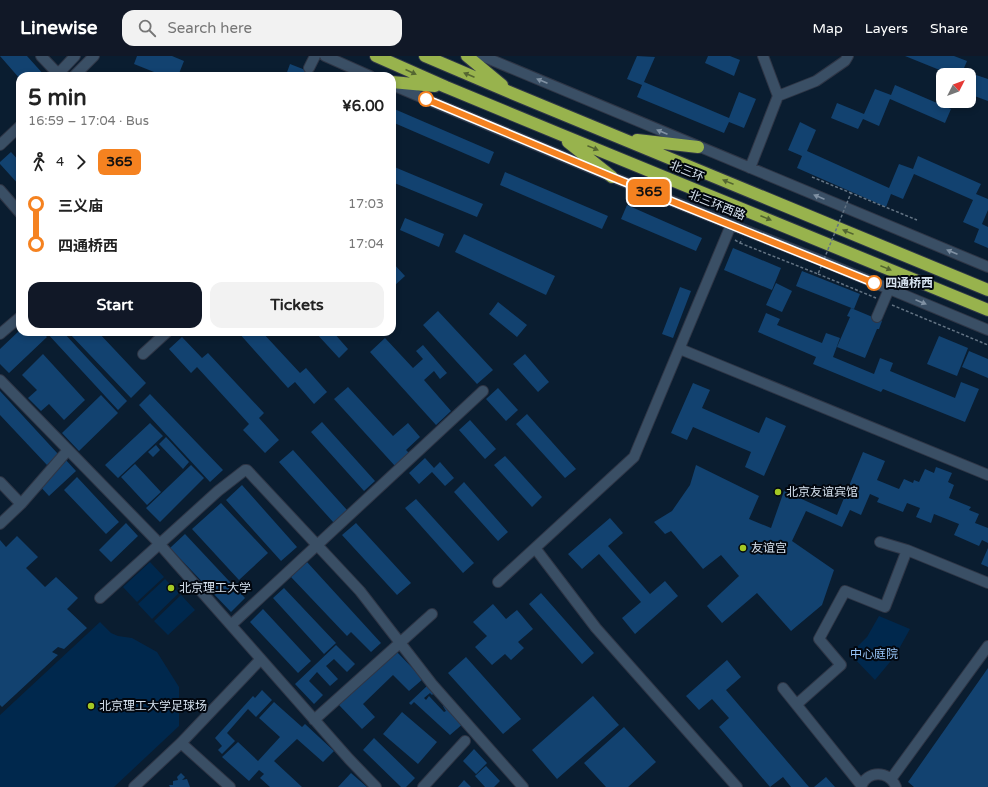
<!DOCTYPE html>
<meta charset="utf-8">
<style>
body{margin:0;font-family:"Varela Round","Noto Sans SC",sans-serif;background:#f2f2f2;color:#222;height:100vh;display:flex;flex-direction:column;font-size:15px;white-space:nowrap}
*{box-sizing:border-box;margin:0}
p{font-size:13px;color:#767676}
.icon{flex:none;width:22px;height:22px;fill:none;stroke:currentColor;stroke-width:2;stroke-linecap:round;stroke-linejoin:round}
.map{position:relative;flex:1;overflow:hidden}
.side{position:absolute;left:16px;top:16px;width:380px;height:264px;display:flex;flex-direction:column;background:#fff;border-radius:12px;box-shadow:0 2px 6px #0003}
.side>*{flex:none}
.badge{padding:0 8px;border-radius:6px;font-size:14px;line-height:26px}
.needle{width:26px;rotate:48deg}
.tools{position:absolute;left:936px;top:12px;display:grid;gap:8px}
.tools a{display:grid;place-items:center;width:40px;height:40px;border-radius:8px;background:#fff;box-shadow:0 2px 6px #0003;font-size:20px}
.map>.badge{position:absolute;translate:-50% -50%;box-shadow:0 0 0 2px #fff}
.legs{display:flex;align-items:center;gap:6px;height:44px;padding:0 12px;font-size:13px}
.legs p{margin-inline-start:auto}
.head{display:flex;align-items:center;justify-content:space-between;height:68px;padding:0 12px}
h1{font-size:22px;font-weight:800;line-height:30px}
.button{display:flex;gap:8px;margin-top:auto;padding:8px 12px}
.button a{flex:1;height:46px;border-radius:12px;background:#111827;color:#fff;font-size:16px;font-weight:800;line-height:46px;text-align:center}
.button a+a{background:#f2f2f2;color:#222}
ul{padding:0 12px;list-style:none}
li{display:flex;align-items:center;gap:14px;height:40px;font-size:15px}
li i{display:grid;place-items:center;width:6px;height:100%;margin:0 5px;background:currentColor}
li i::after{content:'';width:10px;height:10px;margin:-5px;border:3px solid;border-radius:50%;background:#fff}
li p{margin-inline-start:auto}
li:first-child i{background:linear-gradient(#0000 50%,currentColor 0)}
li:last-child i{background:linear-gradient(currentColor 50%,#0000 0)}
header{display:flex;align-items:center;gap:24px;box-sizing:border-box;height:56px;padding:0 20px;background:#111827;color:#fff}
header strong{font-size:19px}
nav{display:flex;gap:22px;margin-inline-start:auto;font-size:14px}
.search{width:280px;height:36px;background:#f2f2f2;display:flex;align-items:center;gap:10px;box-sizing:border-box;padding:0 14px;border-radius:12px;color:#767676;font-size:15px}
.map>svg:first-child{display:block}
</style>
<header>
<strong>Linewise</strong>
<div class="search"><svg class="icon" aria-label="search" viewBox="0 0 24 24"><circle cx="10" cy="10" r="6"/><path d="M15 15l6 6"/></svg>Search here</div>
<nav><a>Map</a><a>Layers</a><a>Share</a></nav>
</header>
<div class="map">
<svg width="988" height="731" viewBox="0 0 988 731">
<rect width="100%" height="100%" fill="#0a1d30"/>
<path fill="#00284d" d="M 150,506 L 164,521 L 137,546 L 123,531 Z
M 165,523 L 179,537 L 152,563 L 138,548 Z
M 181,539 L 195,554 L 168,579 L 154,565 Z
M 879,560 L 910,573 L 895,600 L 875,624 L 850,598 L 867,581 Z
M 100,566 L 111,577 L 118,580 L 132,582 L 157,596 L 179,631 L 179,670 L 114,731 L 0,731 L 0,659 Z"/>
<path fill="#124270" d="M 0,0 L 27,0 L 45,20 L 20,20 L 20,23 Z
M 137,0 L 172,0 L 184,5 L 178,20 L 164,20 L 134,8 Z
M 637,0 L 655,1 L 644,26 L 729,62 L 739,36 L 756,43 L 744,72 L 729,66 L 724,77 L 637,41 L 642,29 L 627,23 Z
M 708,0 L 730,0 L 740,4 L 734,20 L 705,7 Z
M 905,0 L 954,0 L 967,5 L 961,19 L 952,19 Z
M 290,8 L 313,17 L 312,20 L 289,20 L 286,19 Z
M 976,19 L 988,23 L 988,45 L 969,38 Z
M 895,29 L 951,53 L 945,67 L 890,43 L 879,70 L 863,63 L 858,73 L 831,62 L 837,47 L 864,58 L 875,33 L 891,39 Z
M 392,52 L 494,96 L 489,108 L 392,66 Z
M 800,66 L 816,74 L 807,95 L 889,132 L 899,108 L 913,113 L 918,100 L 981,128 L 976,138 L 988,143 L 988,154 L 982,168 L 988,171 L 988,192 L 974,186 L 979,173 L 963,166 L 973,144 L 914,118 L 903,143 L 891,138 L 886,151 L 797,112 L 802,100 L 788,94 Z
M 11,96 L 20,106 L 20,130 L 0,108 L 0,106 Z
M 392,110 L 483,148 L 477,161 L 392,126 Z
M 505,116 L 608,160 L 602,173 L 500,129 Z
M 627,149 L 702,182 L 696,195 L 621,163 Z
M 405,162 L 444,178 L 439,191 L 400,174 Z
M 464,178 L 555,220 L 546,239 L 455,196 Z
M 733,192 L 781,212 L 772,234 L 724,214 Z
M 392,206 L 405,220 L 394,230 L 392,228 Z
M 802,215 L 860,238 L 854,253 L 796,230 Z
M 776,227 L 792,235 L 782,256 L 766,249 Z
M 680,231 L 691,235 L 673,282 L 662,278 Z
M 498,246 L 527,269 L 517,281 L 489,258 Z
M 851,252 L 882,265 L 879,273 L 877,273 L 865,302 L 837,291 L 850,261 L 847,260 Z
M 438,255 L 493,314 L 477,328 L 423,269 Z
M 766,257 L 780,263 L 777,269 L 822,287 L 826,277 L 840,282 L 833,301 L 874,318 L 880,302 L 893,307 L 890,315 L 955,342 L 961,326 L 979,333 L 965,366 L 883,333 L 881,336 L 813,308 L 816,301 L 758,276 Z
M 20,274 L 20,276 L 42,276 L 47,281 L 9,317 L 0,308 L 0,293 Z
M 46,276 L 63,276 L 127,345 L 118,354 Z
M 68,276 L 98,276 L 146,327 L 131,342 Z
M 238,276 L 262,276 L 300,317 L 306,312 L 327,336 L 314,348 L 295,326 L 288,332 Z
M 315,276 L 333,276 L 348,293 L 339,302 Z
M 939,280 L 968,292 L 957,320 L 927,308 Z
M 182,281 L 202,302 L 208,297 L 264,357 L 259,362 L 279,384 L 265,397 L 243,374 L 249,368 L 197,311 L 191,317 L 169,293 Z
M 385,282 L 413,312 L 423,303 L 416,295 L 423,289 L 447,317 L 440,323 L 434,315 L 424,324 L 451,355 L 436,369 L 370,296 Z
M 969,295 L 988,303 L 988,322 L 962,311 Z
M 43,298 L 85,344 L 64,364 L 49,348 L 41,355 L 28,342 L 37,334 L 22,319 Z
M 525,298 L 549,326 L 538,336 L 513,308 Z
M 693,327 L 710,334 L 702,352 L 759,377 L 766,361 L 786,370 L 764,420 L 745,411 L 751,396 L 693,371 L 687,384 L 671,377 Z
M 348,331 L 393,380 L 408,367 L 420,381 L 406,394 L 409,397 L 395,410 L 334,343 Z
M 498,332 L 518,354 L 506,365 L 486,343 Z
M 0,335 L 58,398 L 47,409 L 0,359 Z
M 150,338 L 223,414 L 210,426 L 139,349 Z
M 101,339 L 118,357 L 79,395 L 62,377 Z
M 527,358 L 576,413 L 565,422 L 516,368 Z
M 470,364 L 496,393 L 485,403 L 459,374 Z
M 322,366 L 375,425 L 364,435 L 311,376 Z
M 150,367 L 163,380 L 118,422 L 105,409 Z
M 166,381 L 189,406 L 183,413 L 159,388 Z
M 156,389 L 160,394 L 153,401 L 148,396 Z
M 293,394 L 347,454 L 334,467 L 279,406 Z
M 863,396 L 885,405 L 877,424 L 899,433 L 904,423 L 913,427 L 914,424 L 919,426 L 925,413 L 934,417 L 936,411 L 952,417 L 948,426 L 954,429 L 949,442 L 971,451 L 969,454 L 979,458 L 975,467 L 988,472 L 988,487 L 982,484 L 979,490 L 954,479 L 959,468 L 934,458 L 931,467 L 916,461 L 920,452 L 907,447 L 903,456 L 877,446 L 879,442 L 870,438 L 861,459 L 850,454 L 842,471 L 806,455 L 792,485 L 834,514 L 822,549 L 791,575 L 757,537 L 722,567 L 707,550 L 739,520 L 721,499 L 703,513 L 671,475 L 665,478 L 654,466 L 672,455 L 690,429 L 696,409 L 759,440 L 749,463 L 771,472 L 784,435 L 837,459 Z
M 505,400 L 542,441 L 532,451 L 494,409 Z
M 425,402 L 434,412 L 440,406 L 454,422 L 445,430 L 432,416 L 419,428 L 409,417 Z
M 65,403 L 76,415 L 49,440 L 38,428 Z
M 135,408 L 161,436 L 147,449 L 121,421 Z
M 191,409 L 204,422 L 160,466 L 146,452 Z
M 77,421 L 119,466 L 106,478 L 64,434 Z
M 464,426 L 508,476 L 498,485 L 454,436 Z
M 242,429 L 297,491 L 281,505 L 226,444 Z
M 416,443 L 474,507 L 463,517 L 405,452 Z
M 221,447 L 268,497 L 239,524 L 192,473 Z
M 610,462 L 623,477 L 608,490 L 650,538 L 665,525 L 678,540 L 635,578 L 622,562 L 641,546 L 599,498 L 582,513 L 568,498 Z
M 126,467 L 138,480 L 111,506 L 99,494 Z
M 356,467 L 411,527 L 397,539 L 342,479 Z
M 185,478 L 245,542 L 231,556 L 170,492 Z
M 17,480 L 38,501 L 26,512 L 45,531 L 56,521 L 78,542 L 67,553 L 87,572 L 64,593 L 58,591 L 52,596 L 58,599 L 2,651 L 0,649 L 0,484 L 6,491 Z
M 988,492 L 988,511 L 981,508 Z
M 307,506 L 381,587 L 371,596 L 351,576 L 347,580 L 291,521 Z
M 284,532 L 336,587 L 324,598 L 273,542 Z
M 541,537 L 594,597 L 582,608 L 529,548 Z
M 493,548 L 506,563 L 517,554 L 533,573 L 518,586 L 524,592 L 511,604 L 505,598 L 492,609 L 475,591 L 487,580 L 473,566 Z
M 263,553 L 311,605 L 298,617 L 250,566 Z
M 336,589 L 355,608 L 347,616 L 334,603 L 326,610 L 338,623 L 330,630 L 317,616 L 309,625 L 323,639 L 314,648 L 295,628 Z
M 395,594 L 423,623 L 409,635 L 393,619 L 363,648 L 375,661 L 362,673 L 338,648 Z
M 466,601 L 521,663 L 503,678 L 448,617 Z
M 727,604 L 741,621 L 726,634 L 809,731 L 791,731 L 783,721 L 770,731 L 719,671 L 729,662 L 712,643 L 699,654 L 686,640 Z
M 988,612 L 988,731 L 914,731 L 908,726 Z
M 428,629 L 435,636 L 432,639 L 430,637 L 424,642 L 426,644 L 429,640 L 444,656 L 446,655 L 443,650 L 446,647 L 464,667 L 450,679 L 414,646 L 411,649 L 409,647 Z
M 262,634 L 272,644 L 256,661 L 248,653 L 227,677 L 235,685 L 222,698 L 218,694 L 222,690 L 215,682 L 253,640 L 255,642 Z
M 593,640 L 619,669 L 557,723 L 532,694 Z
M 274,646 L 302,671 L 305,668 L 334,695 L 323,706 L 297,683 L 274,705 L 302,731 L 270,731 L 260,722 L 264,718 L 259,714 L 249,725 L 222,701 L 238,686 L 258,705 L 280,681 L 259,662 Z
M 402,656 L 437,686 L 418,708 L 383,678 Z
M 624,671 L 656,706 L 628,731 L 606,731 L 584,707 Z
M 374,682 L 415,722 L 406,731 L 401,731 L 363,694 Z
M 474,693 L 487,707 L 476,718 L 463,705 Z
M 486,710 L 500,725 L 494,731 L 485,731 L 475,720 Z
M 181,717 L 185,721 L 182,724 L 187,723 L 190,731 L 170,731 L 169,729 L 173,729 L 173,725 L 178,724 L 177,721 Z
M 351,717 L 367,731 L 338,731 Z
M 826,721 L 835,731 L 814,731 Z
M 464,724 L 471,731 L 458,731 Z"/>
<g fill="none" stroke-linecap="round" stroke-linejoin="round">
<defs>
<path id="minor" d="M 41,0 L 60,20
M 325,0 L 370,20
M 482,0 L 988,211
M 309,12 L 315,0
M 58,18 L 75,0
M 74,20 L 94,0
M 392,29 L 612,121 L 822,205 L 988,274
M 778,40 L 816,25 L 845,5 L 848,0
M 0,89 L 20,70
M 750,112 L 778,40 L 763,0
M 0,134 L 20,157
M 877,261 L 889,233
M 0,278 L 20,261
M 680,293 L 988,419
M 143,298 L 167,276
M 0,324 L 155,483 L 349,703 L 376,731
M 0,426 L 21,448
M 0,468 L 21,448 L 68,394
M 880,486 L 907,494
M 535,492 L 596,572 L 737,731
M 498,526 L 634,401 L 731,169
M 100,542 L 218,435 L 245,414 L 247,414 L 360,535 L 432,628 L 523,731
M 231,569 L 483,335
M 783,632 L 861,729
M 797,648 L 841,609 L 819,583 L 845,535 L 885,551 L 907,494 L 988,527
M 314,664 L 432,558
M 181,687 L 230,731
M 891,723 L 988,590
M 134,731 L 181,687 L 261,603
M 423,731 L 465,685
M 861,731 C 867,714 889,714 896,731"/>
<path id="highway" d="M 376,0 L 446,31 L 557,77 L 988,254
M 425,0 L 514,38 L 988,234
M 467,0 L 502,29
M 392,26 L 435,30
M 637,84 L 698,91
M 568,86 L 612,121"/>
</defs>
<use href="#minor" stroke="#2f3646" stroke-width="12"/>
<use href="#highway" stroke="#2f3646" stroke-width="14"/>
<path stroke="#637383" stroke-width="1.5" stroke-dasharray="3 2" stroke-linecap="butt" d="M 812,121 L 851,137
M 735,184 L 740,187 L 742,183
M 818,218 L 876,242
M 892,249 L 988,289"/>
<use href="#minor" stroke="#3a4f65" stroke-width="10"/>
<use href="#highway" stroke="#98b34d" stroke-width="12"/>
<path stroke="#637383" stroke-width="1.5" stroke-dasharray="3 2" stroke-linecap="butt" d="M 740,187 L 818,218 L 851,137 L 917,164"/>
</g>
<defs><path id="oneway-solid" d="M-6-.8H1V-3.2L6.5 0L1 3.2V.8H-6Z"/></defs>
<g fill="#546631">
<use href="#oneway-solid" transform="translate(411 16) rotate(24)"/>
<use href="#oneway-solid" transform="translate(469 19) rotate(-157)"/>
<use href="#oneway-solid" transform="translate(593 92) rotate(22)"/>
<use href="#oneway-solid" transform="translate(728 126) rotate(-158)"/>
<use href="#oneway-solid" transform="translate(766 162) rotate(22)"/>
<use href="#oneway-solid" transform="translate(848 176) rotate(-158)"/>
<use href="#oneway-solid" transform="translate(886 212) rotate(22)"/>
</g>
<g fill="#8091a3">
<use href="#oneway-solid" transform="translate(542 25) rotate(-157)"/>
<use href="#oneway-solid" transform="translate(662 76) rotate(-157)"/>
<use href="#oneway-solid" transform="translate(819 141) rotate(-157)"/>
<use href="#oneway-solid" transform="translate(952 196) rotate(-157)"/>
<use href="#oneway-solid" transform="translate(921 246) rotate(23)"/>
</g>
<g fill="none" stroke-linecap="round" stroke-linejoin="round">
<defs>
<path id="line-1" d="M 426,43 L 612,121 L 874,227"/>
</defs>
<use href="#line-1" stroke="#fff" stroke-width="9"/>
<use href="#line-1" stroke="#f58220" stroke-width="6"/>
</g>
<g fill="#fff" stroke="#f58220" stroke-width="2">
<circle cx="426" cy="43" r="7"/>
<circle cx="874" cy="227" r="7"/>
</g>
<g fill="#a4c824" stroke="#02070f" stroke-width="1.5">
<circle cx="778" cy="436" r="4"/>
<circle cx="743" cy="492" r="4"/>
<circle cx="171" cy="532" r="4"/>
<circle cx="91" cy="650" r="4"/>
</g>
<g text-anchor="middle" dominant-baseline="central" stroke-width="4" stroke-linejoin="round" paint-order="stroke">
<g font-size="12" fill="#d5e1ee" stroke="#02070f">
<text transform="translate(687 115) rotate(22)">北三环</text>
<text transform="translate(717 149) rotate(22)">北三环西路</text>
</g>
<g font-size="12" font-weight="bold" fill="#d5e1ee" stroke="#02070f" text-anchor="start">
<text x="885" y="227">四通桥西</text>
</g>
<g font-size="12" fill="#d5e1ee" stroke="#02070f" text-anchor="start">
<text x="786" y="436">北京友谊宾馆</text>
<text x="751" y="492">友谊宫</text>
<text x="179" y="532">北京理工大学</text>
<text x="99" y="650">北京理工大学足球场</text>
</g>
<g font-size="12" fill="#97c5f8" stroke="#02070f">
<text x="874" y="598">中心庭院</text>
</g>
</g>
</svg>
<div class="tools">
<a><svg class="needle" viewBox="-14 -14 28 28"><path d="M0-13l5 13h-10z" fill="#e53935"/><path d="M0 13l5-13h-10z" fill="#767676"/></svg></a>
</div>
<b class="badge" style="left:649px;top:136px;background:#f58220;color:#111">365</b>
<section class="side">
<div class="head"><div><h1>5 min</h1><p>16:59 – 17:04 · Bus</p></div><b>¥6.00</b></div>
<div class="legs"><svg class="icon" aria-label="walk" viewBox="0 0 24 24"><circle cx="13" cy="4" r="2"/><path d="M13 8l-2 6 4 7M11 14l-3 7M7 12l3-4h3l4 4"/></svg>4<svg class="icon" aria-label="forward" viewBox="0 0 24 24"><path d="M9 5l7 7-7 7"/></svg><b class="badge" style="background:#f58220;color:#111">365</b></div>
<ul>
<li><i style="color:#f58220"></i><b>三义庙</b><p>17:03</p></li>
<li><i style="color:#f58220"></i><b>四通桥西</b><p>17:04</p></li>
</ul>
<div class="button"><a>Start</a><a>Tickets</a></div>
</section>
</div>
